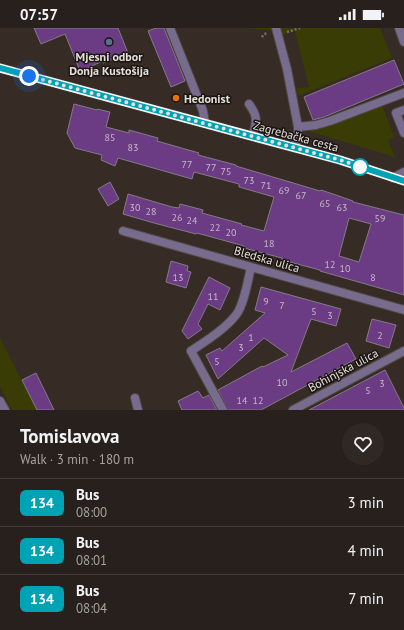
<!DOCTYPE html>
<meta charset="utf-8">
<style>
body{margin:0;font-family:"PT Sans",sans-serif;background:#302825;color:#f1f3f6;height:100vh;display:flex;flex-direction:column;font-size:15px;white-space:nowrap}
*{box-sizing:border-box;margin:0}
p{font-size:13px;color:#a5a3a3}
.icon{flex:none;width:22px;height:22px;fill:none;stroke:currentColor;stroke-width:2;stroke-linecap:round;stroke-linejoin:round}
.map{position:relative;height:382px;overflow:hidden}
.details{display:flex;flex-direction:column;background:#28201c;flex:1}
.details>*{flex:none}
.badge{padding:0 8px;border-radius:6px;font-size:14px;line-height:26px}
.you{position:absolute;width:20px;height:20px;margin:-10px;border:3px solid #fff;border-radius:50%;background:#1a73e8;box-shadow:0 0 0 6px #1a73e833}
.map>.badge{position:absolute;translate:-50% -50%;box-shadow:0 0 0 2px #fff}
.round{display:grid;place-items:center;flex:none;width:42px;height:42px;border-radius:21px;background:#302825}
.head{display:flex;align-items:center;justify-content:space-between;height:68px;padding:0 20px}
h1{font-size:19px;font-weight:700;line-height:30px}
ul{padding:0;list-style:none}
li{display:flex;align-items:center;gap:12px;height:48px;padding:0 20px;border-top:1px solid #443e3b}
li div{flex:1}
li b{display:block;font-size:15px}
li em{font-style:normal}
li .badge{min-width:44px;font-weight:700;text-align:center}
.status{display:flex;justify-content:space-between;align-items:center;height:28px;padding:0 20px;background:#28201c;direction:ltr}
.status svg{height:11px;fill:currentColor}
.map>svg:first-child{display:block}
</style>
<div class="status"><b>07:57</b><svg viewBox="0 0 49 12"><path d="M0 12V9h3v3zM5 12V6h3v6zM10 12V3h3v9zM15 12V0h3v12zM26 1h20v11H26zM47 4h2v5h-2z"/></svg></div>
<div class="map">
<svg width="404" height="382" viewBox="0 0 404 382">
<rect width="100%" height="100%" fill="#362b25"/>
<path fill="#393c05" d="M 241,0 L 380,0 L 392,30 L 298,68 L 296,60 L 309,59 L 295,3 L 275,9 L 272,2 Z
M 382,77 L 394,109 L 388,112 L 395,129 L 308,103 L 338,95 Z
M 0,310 L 37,382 L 12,382 L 0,359 Z"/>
<path fill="#6b3c83" stroke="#827b87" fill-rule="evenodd" d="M 34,0 L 118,0 L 128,25 L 103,35 L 103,33 L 80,43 L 65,6 L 41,16 Z
M 156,0 L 164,0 L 185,53 L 171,59 L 148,3 Z
M 394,32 L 404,56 L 324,89 L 313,92 L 304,69 Z
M 74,76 L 97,82 L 97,81 L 110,84 L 106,99 L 129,105 L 129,102 L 158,110 L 157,113 L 199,125 L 198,127 L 236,137 L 236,138 L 320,163 L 321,162 L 336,167 L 353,173 L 353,174 L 404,187 L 404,267 L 320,243 L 320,242 L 282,232 L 282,230 L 244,220 L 244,218 L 197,205 L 196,206 L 154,195 L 123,186 L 128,166 L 172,179 L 179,180 L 180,176 L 203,182 L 202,185 L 242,196 L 241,197 L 264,203 L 274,169 L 239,159 L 239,156 L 194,144 L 192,151 L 118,130 L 115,138 L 101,132 L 102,127 L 75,120 L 67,105 ZM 349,190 L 371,196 L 359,234 L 339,228 Z
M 110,154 L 119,171 L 108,178 L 98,161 Z
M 171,233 L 188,238 L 187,243 L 191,244 L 186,260 L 166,254 Z
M 209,249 L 230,260 L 220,282 L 208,276 L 198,296 L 202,301 L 188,311 L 182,303 Z
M 261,259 L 341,281 L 336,298 L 311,291 L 291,344 L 347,315 L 356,331 L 261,382 L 228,382 L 218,362 L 262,338 L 263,339 L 288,327 L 264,310 L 218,351 L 206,327 L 220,320 L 222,323 L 265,285 L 255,282 Z
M 372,291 L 396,297 L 389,320 L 366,313 Z
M 385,342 L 404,380 L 404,382 L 309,382 Z
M 36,345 L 54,382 L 37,382 L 22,352 Z
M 198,363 L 203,370 L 209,367 L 217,382 L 182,382 L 178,373 Z"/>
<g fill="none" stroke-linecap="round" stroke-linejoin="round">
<defs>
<path id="lane" d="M 276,0 L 287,41 L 298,99 L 298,106 L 295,120
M 399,0 L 404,14
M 249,76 C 259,90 256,93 253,108
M 404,82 L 396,85 L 404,105
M 298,99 L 316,97 L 330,93 L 404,65
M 393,150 L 404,144
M 191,323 L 223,382
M 135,370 L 138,382"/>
<path id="street" d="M 170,0 L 203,83 L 205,95
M 123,203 L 404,282
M 191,323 C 207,312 224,302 236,287 C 244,277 248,252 251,239
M 0,373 L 5,382
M 293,382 L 404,323"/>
<path id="secondary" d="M 0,40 L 340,132 L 404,153"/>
</defs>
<use href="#lane" stroke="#524842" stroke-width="10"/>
<use href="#street" stroke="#524842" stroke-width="10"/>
<use href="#secondary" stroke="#524842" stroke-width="10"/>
<path stroke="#786f6a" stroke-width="2.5" stroke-dasharray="2 2" stroke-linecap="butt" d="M 287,4 L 300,0
M 262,9 L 264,6 L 268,5"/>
<use href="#lane" stroke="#776b8e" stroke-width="8"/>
<use href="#street" stroke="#776b8e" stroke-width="8"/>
<use href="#secondary" stroke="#a18ec5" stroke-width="8"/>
</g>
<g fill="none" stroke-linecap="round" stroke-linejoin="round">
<defs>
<path id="line" d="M 0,40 L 340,132 L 404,153"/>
</defs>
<use href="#line" stroke="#fff" stroke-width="9"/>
<use href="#line" stroke="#00a3b4" stroke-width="6"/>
<path stroke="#e6dfdb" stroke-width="4" stroke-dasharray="0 7.2" d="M 29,48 L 340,132 L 367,141 L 360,139"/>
</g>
<circle fill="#5c6f8a" stroke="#1a1512" stroke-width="1.5" cx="109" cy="14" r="4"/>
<circle fill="#e8710a" stroke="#1a1512" stroke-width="1.5" cx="176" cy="70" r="4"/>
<circle fill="#fff" stroke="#00a3b4" stroke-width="2" cx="360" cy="139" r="8"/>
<g text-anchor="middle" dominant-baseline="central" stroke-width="3" stroke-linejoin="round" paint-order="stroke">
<g font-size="10" fill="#c7b6c5">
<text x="110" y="109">85</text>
<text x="133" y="119">83</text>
<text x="187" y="136">77</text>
<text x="211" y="139">77</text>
<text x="226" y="143">75</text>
<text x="249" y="152">73</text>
<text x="266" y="157">71</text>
<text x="284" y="162">69</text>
<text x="301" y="167">67</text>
<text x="325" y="175">65</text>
<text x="135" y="179">30</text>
<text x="342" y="179">63</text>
<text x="151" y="183">28</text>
<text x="177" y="189">26</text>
<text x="380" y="190">59</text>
<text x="192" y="192">24</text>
<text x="215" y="199">22</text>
<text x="231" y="204">20</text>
<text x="269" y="215">18</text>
<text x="330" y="236">12</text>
<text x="345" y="240">10</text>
<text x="178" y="249">13</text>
<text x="373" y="249">8</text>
<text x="213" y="268">11</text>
<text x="266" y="273">9</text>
<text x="282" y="277">7</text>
<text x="314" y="283">5</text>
<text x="330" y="287">3</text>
<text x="380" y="307">2</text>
<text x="251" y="309">1</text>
<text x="241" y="319">3</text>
<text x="217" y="333">5</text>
<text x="282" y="354">10</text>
<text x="382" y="355">3</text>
<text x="368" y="362">5</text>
<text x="242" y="372">14</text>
<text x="258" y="372">12</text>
</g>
<g font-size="12" font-weight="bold" fill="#e6dfdb" stroke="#1a1512">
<text x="109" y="28">Mjesni odbor<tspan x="109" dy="14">Donja Kustošija</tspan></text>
<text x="184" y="70" text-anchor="start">Hedonist</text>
</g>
<g font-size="12" fill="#e6dfdb" stroke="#1a1512">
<text transform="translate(296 108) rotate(15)">Zagrebačka cesta</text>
<text transform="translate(267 231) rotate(16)">Bledska ulica</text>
<text transform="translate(343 342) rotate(-28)">Bohinjska ulica</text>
</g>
</g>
</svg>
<div class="you" style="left:29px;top:48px"></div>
</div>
<section class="details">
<div class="head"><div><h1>Tomislavova</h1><p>Walk · 3 min · 180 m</p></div><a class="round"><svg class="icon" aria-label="heart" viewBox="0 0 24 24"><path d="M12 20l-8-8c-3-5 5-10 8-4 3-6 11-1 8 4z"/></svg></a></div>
<ul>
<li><span class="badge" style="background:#00a3b4;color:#fff">134</span><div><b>Bus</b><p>08:00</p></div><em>3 min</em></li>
<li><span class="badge" style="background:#00a3b4;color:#fff">134</span><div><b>Bus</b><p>08:01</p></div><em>4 min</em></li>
<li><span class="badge" style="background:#00a3b4;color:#fff">134</span><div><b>Bus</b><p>08:04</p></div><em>7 min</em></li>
</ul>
</section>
